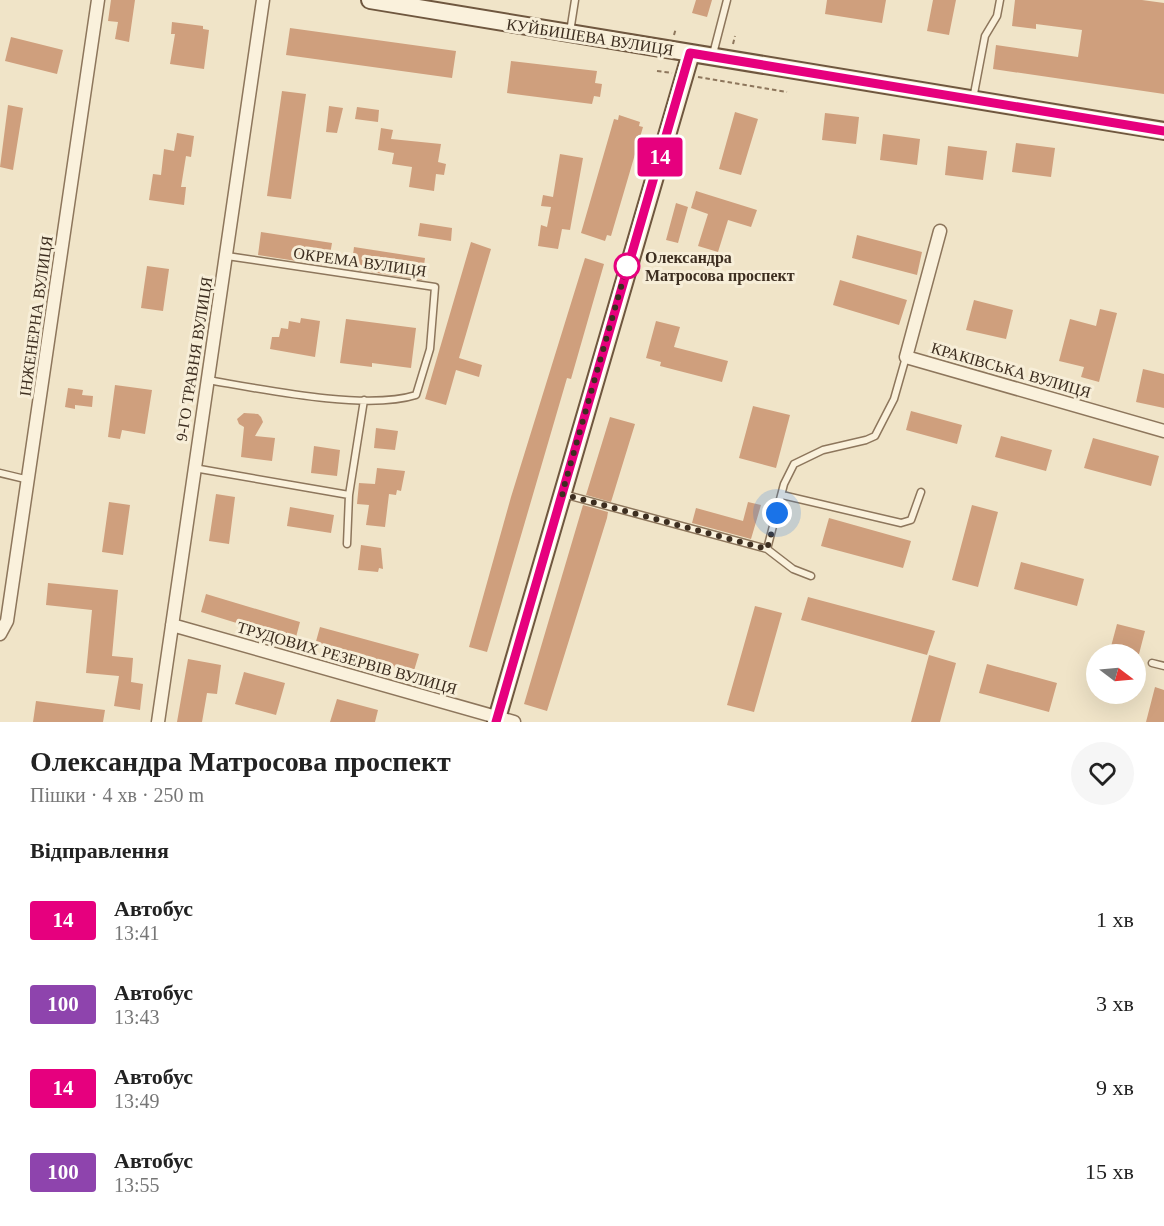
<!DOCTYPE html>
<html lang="uk">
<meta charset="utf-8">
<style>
body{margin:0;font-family:"Times New Roman",serif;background:#f6f6f6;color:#222;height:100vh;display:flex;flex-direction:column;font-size:22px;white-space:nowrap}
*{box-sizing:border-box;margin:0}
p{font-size:20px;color:#767676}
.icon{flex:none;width:33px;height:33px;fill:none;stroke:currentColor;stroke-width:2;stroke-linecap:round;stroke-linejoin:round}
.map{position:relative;height:722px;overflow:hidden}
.drawer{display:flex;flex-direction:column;background:#fff;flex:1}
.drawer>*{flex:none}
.badge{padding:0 12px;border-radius:4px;font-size:21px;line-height:39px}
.needle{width:39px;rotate:106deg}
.controls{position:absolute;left:1086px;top:644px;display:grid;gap:12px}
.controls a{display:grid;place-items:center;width:60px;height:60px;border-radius:50%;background:#fff;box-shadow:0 6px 24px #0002;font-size:30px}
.you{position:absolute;width:30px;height:30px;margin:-15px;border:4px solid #fff;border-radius:50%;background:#1a73e8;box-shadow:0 0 0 9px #1a73e833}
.map>.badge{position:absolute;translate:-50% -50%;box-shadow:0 0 0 3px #fff}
h2{padding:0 30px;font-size:22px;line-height:54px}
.round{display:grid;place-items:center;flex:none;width:63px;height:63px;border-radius:32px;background:#f6f6f6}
.head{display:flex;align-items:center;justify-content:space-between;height:102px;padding:0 30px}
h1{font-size:28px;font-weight:700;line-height:45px}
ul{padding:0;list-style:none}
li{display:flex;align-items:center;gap:18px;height:84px;padding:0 30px}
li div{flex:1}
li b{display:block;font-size:22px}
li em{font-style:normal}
li .badge{min-width:66px;font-weight:700;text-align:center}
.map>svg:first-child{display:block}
</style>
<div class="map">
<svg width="1164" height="722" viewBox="0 0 1164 722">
<rect width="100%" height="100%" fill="#f0e4c8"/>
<path fill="#cf9f7d" d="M 111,0 L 135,0 L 129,42 L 115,39 L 118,22 L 108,21 Z
M 696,0 L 712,0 L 707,17 L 692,13 Z
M 827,0 L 886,0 L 882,23 L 825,14 Z
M 933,0 L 956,0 L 949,35 L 927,31 Z
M 1015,0 L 1142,0 L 1164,3 L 1164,94 L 993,69 L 996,45 L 1078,57 L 1082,30 L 1036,24 L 1036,29 L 1012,26 Z
M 172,22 L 203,26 L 203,29 L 209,30 L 204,69 L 170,64 L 175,34 L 171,34 Z
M 290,28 L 456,51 L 452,78 L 286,55 Z
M 11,37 L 63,50 L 57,74 L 5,61 Z
M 511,61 L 597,71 L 595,83 L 602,84 L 600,97 L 594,96 L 592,104 L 507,93 Z
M 282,91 L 306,94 L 291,199 L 267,196 Z
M 8,105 L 23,108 L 13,170 L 0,167 Z
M 329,106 L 343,108 L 337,133 L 326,132 Z
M 357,107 L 379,110 L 378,122 L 355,119 Z
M 735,112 L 758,119 L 741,175 L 719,169 Z
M 825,113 L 859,117 L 856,144 L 822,140 Z
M 619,115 L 640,122 L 639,126 L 643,127 L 611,236 L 607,235 L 605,241 L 581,233 L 614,119 L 618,120 Z
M 381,128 L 393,130 L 391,139 L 441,144 L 438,162 L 446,164 L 444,175 L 436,174 L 434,191 L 409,187 L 412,167 L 392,164 L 394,153 L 378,150 Z
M 177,133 L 194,136 L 191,157 L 186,156 L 181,187 L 186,187 L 184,205 L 149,200 L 153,174 L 161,175 L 164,149 L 174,151 Z
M 883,134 L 920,139 L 917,165 L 880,160 Z
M 1016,143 L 1055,148 L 1051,177 L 1012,172 Z
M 948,146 L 987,151 L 983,180 L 945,175 Z
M 560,154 L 583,158 L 570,230 L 562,229 L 558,249 L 538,246 L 541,225 L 547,227 L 551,207 L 541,206 L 543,195 L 553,197 Z
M 696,191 L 757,210 L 751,227 L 728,220 L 718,252 L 698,246 L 708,214 L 691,208 Z
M 676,203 L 688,207 L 678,243 L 666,240 Z
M 420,223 L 452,228 L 451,241 L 418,236 Z
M 261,232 L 332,243 L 328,266 L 258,255 Z
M 857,235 L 922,252 L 917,275 L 852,258 Z
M 471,242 L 491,249 L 459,358 L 482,365 L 479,377 L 456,370 L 446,405 L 425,399 Z
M 354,247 L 425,258 L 422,280 L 351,269 Z
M 585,258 L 604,264 L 571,379 L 567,378 L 487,652 L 469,647 L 511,497 Z
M 147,266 L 169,269 L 163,311 L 141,308 Z
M 840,280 L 907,300 L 899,325 L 833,305 Z
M 974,300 L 1013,310 L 1006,339 L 966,330 Z
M 1100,309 L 1117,313 L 1099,382 L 1081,377 L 1084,367 L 1059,361 L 1070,319 L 1096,326 Z
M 301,318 L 320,321 L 315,357 L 270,349 L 272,337 L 279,337 L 281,328 L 288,329 L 289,321 L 300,323 Z
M 346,319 L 416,328 L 411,368 L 372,363 L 372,367 L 340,363 Z
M 656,321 L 680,327 L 674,347 L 728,361 L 722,382 L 660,366 L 661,362 L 646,358 Z
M 1143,369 L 1164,374 L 1164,408 L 1136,402 Z
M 115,385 L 152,390 L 145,434 L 122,430 L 120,439 L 108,437 Z
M 68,388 L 83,390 L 82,395 L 93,396 L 92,407 L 75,405 L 75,409 L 65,407 Z
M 753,406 L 790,415 L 776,468 L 739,458 Z
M 911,411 L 962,425 L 957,444 L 906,430 Z
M 244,413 L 258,414 L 261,417 L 263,422 L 255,436 L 275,438 L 272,461 L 241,457 L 244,427 L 239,424 L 237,419 Z
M 610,417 L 635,424 L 611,502 L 586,495 Z
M 376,428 L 398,431 L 395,450 L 374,448 Z
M 1001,436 L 1052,450 L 1046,471 L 995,457 Z
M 1093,438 L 1159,456 L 1151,486 L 1084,468 Z
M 314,446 L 340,450 L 337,476 L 311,473 Z
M 377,468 L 405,471 L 401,491 L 397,490 L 396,495 L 389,494 L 385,527 L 366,525 L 369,505 L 357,504 L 359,483 L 375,484 Z
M 216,494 L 235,497 L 229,544 L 209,541 Z
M 109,502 L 130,505 L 123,555 L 102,552 Z
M 748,502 L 761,505 L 751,539 L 692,523 L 696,508 L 743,521 Z
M 583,505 L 608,512 L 607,518 L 547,711 L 524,704 Z
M 972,505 L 998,512 L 978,587 L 952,580 Z
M 290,507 L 334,515 L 331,533 L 287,526 Z
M 829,518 L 911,541 L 903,568 L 821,546 Z
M 361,545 L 381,548 L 383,569 L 379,568 L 378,572 L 358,570 Z
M 1021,562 L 1084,579 L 1077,606 L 1014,589 Z
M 48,583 L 118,590 L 112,656 L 133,658 L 131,682 L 143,684 L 140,710 L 114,706 L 119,676 L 86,673 L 92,610 L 46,605 Z
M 206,594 L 300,622 L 295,641 L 201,612 Z
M 808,597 L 935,631 L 927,655 L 801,620 Z
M 755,606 L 782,613 L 754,712 L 727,705 Z
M 1117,624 L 1145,631 L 1139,654 L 1109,654 Z
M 320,627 L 419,654 L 413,674 L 315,645 Z
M 929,655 L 956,663 L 940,722 L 911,722 Z
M 188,659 L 221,665 L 217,694 L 207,693 L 202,722 L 177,722 Z
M 987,664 L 1057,683 L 1049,712 L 979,693 Z
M 244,672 L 285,683 L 276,715 L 235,704 Z
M 1155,687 L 1164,690 L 1164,722 L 1146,722 Z
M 337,699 L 378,710 L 375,722 L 330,722 Z
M 36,701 L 105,710 L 103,722 L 33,722 Z"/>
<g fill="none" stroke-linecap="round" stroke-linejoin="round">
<defs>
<path id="service" d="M 570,32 L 575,0
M 713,54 L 727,0
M 973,99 L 985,36 L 997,16 L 1000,0
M 208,380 C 261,389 366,411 416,395 L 430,349 L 435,287 L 227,256
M 194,468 L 349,495
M 0,473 L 29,480
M 563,494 L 767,549 L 793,569 L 811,576
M 782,495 L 901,523 L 911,520 L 921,492
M 347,544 L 349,495 L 364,400
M 767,549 L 784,484 L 794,464 L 823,450 L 866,440 L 875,436 L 894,399 L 906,357
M 1152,663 L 1164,666"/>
<path id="minor" d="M 940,231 L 906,357 L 1164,431
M 172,625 L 514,722
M 0,634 L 7,621 L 98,0
M 158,722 L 263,0"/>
<path id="secondary" d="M 370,0 L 1164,131
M 496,722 L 691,53"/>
</defs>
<use href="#service" stroke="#8d765c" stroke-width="9"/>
<use href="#minor" stroke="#8d765c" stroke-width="15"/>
<use href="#secondary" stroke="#6f573f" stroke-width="20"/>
<path stroke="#8d765c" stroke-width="2" stroke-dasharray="4.5 3" stroke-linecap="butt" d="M 674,35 L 676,28
M 733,44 L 735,36
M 657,71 L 672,73
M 698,77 L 787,92"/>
<use href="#service" stroke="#faf1dc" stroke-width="6"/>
<use href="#minor" stroke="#faf1dc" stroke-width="12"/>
<use href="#secondary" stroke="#faf1dc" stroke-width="16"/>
</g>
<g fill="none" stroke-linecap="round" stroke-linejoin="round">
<defs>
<path id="line" d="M 496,722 L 690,53 L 1164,131"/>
</defs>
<use href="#line" stroke="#fff" stroke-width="14"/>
<use href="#line" stroke="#e6007e" stroke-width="9"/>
<path stroke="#3d2e20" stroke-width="6" stroke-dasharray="0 10.8" d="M 627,266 L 562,494 L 767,549 L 777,513"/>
</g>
<circle fill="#fff" stroke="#e6007e" stroke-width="3" cx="627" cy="266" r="12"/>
<g text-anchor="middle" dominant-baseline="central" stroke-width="6" stroke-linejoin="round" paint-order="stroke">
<g font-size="16" fill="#3d2e20" stroke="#f7eed8">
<text transform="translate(590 37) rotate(9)">КУЙБИШЕВА ВУЛИЦЯ</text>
<text transform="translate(360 262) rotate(8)">ОКРЕМА ВУЛИЦЯ</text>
<text transform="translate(36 316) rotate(-82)">ІНЖЕНЕРНА ВУЛИЦЯ</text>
<text transform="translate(194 359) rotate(-81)">9-ГО ТРАВНЯ ВУЛИЦЯ</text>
<text transform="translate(1011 370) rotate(16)">КРАКІВСЬКА ВУЛИЦЯ</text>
<text transform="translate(347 658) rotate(16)">ТРУДОВИХ РЕЗЕРВІВ ВУЛИЦЯ</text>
</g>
<g font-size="16" font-weight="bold" fill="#3d2e20" stroke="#f7eed8" text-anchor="start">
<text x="645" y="257">Олександра<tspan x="645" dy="18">Матросова проспект</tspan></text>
</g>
</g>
</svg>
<div class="controls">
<a><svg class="needle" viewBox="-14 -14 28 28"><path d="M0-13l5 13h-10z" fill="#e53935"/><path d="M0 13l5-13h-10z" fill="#767676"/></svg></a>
</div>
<div class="you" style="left:777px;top:513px"></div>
<b class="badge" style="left:660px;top:157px;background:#e6007e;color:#fff">14</b>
</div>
<section class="drawer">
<div class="head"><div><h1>Олександра Матросова проспект</h1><p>Пішки · 4 хв · 250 m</p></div><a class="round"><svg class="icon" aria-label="heart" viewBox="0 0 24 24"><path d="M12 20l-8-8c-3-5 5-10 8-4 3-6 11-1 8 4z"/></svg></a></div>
<h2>Відправлення</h2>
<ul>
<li><span class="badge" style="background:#e6007e;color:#fff">14</span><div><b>Автобус</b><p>13:41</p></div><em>1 хв</em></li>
<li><span class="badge" style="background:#8e44ad;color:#fff">100</span><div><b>Автобус</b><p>13:43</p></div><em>3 хв</em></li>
<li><span class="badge" style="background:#e6007e;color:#fff">14</span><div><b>Автобус</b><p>13:49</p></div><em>9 хв</em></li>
<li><span class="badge" style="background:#8e44ad;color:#fff">100</span><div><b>Автобус</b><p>13:55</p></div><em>15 хв</em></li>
</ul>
</section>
